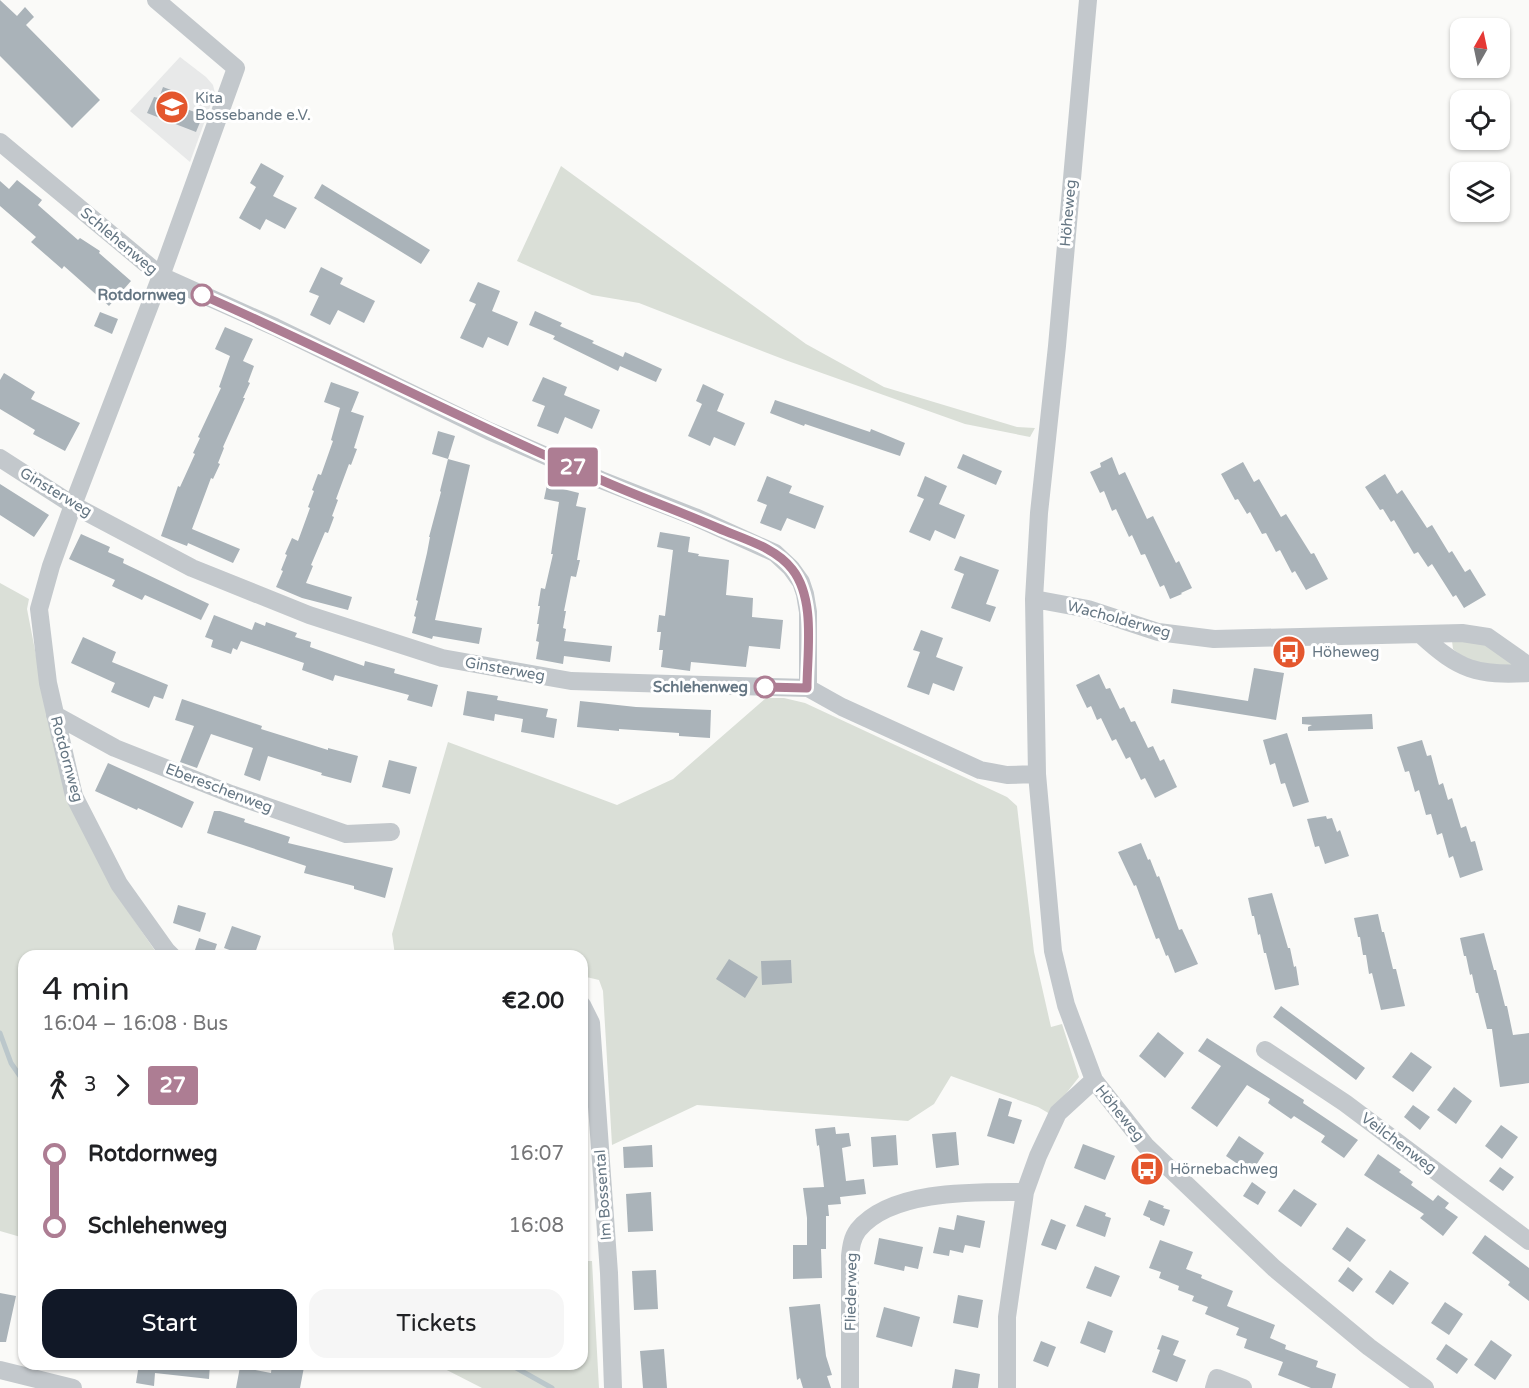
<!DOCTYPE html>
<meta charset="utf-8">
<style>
body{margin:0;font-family:"Varela Round",sans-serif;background:#f6f6f6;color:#202124;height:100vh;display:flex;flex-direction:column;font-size:22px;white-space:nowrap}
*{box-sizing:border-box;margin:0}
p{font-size:20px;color:#757577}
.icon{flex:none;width:33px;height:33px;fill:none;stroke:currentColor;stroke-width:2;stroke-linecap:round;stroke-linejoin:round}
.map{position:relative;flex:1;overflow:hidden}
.side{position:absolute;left:18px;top:950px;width:570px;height:420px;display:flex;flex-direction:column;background:#fff;border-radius:18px;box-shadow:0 2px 4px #0004}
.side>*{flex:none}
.badge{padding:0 12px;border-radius:4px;font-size:21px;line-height:39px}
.needle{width:39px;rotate:9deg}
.fabs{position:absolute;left:1450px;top:18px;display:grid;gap:12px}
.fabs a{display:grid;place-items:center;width:60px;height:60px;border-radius:12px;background:#fff;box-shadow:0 2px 4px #0004;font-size:30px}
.map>.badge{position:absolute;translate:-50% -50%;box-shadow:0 0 0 3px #fff}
.legs{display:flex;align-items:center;gap:9px;height:66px;padding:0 24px;font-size:20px}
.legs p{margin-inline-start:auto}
.summary{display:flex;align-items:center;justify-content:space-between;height:102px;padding:0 24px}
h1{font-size:33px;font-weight:600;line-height:45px}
.button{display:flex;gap:12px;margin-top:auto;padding:12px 24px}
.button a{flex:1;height:69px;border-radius:18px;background:#111827;color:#fff;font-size:24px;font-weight:600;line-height:69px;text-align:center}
.button a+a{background:#f6f6f6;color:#202124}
ul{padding:0 24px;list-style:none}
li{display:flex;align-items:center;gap:21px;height:72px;font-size:22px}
li i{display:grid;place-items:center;width:9px;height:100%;margin:0 8px;background:currentColor}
li i::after{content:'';width:15px;height:15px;margin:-8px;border:4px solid;border-radius:50%;background:#fff}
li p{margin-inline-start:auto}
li:first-child i{background:linear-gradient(#0000 50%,currentColor 0)}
li:last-child i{background:linear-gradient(currentColor 50%,#0000 0)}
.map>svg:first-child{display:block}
</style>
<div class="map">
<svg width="1529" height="1388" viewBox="0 0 1529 1388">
<rect width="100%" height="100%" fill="#fafaf8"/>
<path fill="#e8e9e9" d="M 180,57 L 206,77 L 213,85 L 215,93 L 190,162 L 130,111 Z"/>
<path fill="#dadfd7" d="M 561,166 L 806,344 L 884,387 L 1017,427 L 1035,428 L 1030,437 L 965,424 L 788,361 L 639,303 L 592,295 L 517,261 Z
M 0,583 L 29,599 L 27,609 L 48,717 L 112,888 L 158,955 L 24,956 L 24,1238 L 0,1231 Z
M 1452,641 L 1486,643 L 1518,664 L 1500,671 L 1464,658 L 1453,649 Z
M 766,698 L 784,698 L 805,703 L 1007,797 L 1017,806 L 1034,952 L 1051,1027 L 1062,1024 L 1079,1077 L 1050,1114 L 1038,1107 L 951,1076 L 934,1104 L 908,1121 L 697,1105 L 612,1145 L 603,991 L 599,980 L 582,976 L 582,956 L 395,955 L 392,934 L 448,742 L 617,805 L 673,779 Z
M 582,1261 L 592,1261 L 599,1388 L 482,1388 L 435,1364 L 582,1364 Z"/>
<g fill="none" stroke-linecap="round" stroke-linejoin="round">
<path stroke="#bbc7cb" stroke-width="5" d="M 0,1033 L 11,1063 L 24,1082
M 509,1364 L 552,1388"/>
</g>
<path fill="#aab3b9" d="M 0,0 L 17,16 L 25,7 L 34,17 L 26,25 L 100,100 L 72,128 L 0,56 Z
M 163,87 L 182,94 L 178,106 L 203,115 L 196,132 L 147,113 L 154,97 L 159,98 Z
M 261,163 L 284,176 L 273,196 L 297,208 L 285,229 L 266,219 L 260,230 L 239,218 L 256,187 L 250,183 Z
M 17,180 L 42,200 L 38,205 L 78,240 L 80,238 L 100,251 L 99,253 L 131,281 L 109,306 L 64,266 L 62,269 L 31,242 L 36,237 L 0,206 L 0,181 L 9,189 Z
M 322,184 L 430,250 L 421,264 L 314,198 Z
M 321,267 L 343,278 L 340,284 L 375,301 L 364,323 L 338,310 L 330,325 L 310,315 L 319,296 L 309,292 Z
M 478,282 L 500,291 L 492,311 L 518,322 L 508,346 L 488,337 L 483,348 L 460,338 L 476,304 L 469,301 Z
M 535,311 L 562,323 L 560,326 L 594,341 L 592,343 L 623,357 L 625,352 L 662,369 L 656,382 L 620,366 L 618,371 L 553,339 L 555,336 L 529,325 Z
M 100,312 L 118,319 L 112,334 L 94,326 Z
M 225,327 L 253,339 L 243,361 L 254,366 L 248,382 L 250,383 L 243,398 L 245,398 L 223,447 L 224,448 L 218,463 L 220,464 L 213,479 L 211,478 L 192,529 L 240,549 L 233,563 L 188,543 L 187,546 L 161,536 L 178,486 L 180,487 L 195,454 L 193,453 L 200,438 L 198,437 L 221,388 L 219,387 L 230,356 L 215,349 Z
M 4,373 L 35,392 L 31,399 L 80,423 L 65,451 L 33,434 L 35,430 L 0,409 L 0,380 Z
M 543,377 L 567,387 L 564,395 L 600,410 L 592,429 L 565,417 L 558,434 L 537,426 L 545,406 L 532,401 Z
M 331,382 L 359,392 L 351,412 L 324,402 Z
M 703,384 L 724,394 L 717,411 L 745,423 L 735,446 L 714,437 L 710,446 L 688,436 L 702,404 L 696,401 Z
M 775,400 L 870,432 L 871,429 L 905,443 L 900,456 L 805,424 L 804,426 L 770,413 Z
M 340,408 L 364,416 L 354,448 L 357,449 L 351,465 L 349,464 L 336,499 L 338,500 L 332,516 L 334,517 L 328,533 L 325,532 L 311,565 L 313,566 L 306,583 L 352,597 L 348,610 L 302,598 L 276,587 L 283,571 L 281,570 L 287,555 L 285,554 L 292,538 L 298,541 L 310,508 L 308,507 L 314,491 L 312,490 L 318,474 L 321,475 L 333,441 L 331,440 Z
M 438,431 L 455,436 L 448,459 L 432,454 Z
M 963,454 L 1002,471 L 996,485 L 957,468 Z
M 1112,457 L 1119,475 L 1125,472 L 1147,519 L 1153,516 L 1176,563 L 1179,561 L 1192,588 L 1181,593 L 1182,594 L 1170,599 L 1164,585 L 1160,587 L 1145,554 L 1141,555 L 1132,535 L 1129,537 L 1116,509 L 1112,511 L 1104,491 L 1100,493 L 1090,472 L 1101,467 L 1100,463 Z
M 448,459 L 470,465 L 435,620 L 482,628 L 479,644 L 433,636 L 432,639 L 412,633 L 416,617 L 414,616 L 418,601 L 416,600 L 427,553 L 430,537 L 429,537 L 441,492 L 440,491 Z
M 1243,462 L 1254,482 L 1259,479 L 1281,517 L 1286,514 L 1311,554 L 1314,553 L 1328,579 L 1306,590 L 1295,571 L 1292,573 L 1280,550 L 1276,552 L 1266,533 L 1262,534 L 1250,512 L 1247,514 L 1238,499 L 1235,500 L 1221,474 Z
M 1385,474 L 1397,494 L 1402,490 L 1427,528 L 1432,525 L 1449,553 L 1452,551 L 1465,572 L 1470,569 L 1486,595 L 1464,608 L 1456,595 L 1453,597 L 1432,564 L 1428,567 L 1418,552 L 1414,554 L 1394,520 L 1391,522 L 1383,509 L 1380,510 L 1365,487 Z
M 767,476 L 792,486 L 789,493 L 824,506 L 815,529 L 787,518 L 781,531 L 760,523 L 767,505 L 757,501 Z
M 925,476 L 947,486 L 939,504 L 965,515 L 955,539 L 935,530 L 930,541 L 909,532 L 924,499 L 917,496 Z
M 0,484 L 49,515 L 34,537 L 0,515 Z
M 547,485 L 579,493 L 576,506 L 586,508 L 577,560 L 580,560 L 576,577 L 571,576 L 564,611 L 566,611 L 563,628 L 566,629 L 564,641 L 612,646 L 610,662 L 564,656 L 563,664 L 536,659 L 539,642 L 536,641 L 539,624 L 537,624 L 540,606 L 538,606 L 541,588 L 545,589 L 553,554 L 551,554 L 559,502 L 544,499 Z
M 660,532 L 690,537 L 688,552 L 699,554 L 698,556 L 729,560 L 726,595 L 753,598 L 752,617 L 783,620 L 780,649 L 749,646 L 746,667 L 691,662 L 690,671 L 661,667 L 663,650 L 659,650 L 661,632 L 657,632 L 659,615 L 665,616 L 673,550 L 657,547 Z
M 81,534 L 110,547 L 108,552 L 124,559 L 123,563 L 209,604 L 201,620 L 145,595 L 142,600 L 112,586 L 115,580 L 69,559 Z
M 960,556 L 999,570 L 986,604 L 996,607 L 990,622 L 951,608 L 964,574 L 954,570 Z
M 214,615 L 252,630 L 255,622 L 265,626 L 266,622 L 297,633 L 295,637 L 311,642 L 310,647 L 364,666 L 365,661 L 395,669 L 394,673 L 438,685 L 432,707 L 407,700 L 409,695 L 335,675 L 333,681 L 302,670 L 304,663 L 241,641 L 237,650 L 233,648 L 231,654 L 211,647 L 213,640 L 205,637 Z
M 921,630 L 943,638 L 936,657 L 963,667 L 954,691 L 933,683 L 929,695 L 907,687 L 920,652 L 913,650 Z
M 83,637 L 116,652 L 112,662 L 168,685 L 163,699 L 154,696 L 149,708 L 111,692 L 115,683 L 71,663 Z
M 1254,668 L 1284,673 L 1276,720 L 1171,703 L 1173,689 L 1248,701 Z
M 1099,674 L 1106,689 L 1110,688 L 1120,709 L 1124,707 L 1131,722 L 1135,721 L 1148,748 L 1153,746 L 1160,761 L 1164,759 L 1177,787 L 1155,798 L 1145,778 L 1141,780 L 1130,757 L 1126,759 L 1116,739 L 1112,741 L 1101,718 L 1097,720 L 1091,706 L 1087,708 L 1076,685 Z
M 467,691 L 498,696 L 497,700 L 548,709 L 546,717 L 557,719 L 554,738 L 521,732 L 523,719 L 495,714 L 494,721 L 463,715 Z
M 182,699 L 262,726 L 261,729 L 328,750 L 328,748 L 358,756 L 351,783 L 321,775 L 322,773 L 268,756 L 260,781 L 244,775 L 253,748 L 211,734 L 197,768 L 180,762 L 194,726 L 175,720 Z
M 580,701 L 636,707 L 711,710 L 710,738 L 679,736 L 679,733 L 619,729 L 619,731 L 577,727 Z
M 1372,714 L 1373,729 L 1308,731 L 1308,727 L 1312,725 L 1302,724 L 1302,717 Z
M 1287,733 L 1309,802 L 1293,807 L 1285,783 L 1281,784 L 1275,763 L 1270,765 L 1263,740 Z
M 1422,740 L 1427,756 L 1431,755 L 1439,785 L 1443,783 L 1448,800 L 1452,798 L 1461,828 L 1466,826 L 1471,842 L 1475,841 L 1483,870 L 1460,878 L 1453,856 L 1449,858 L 1442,833 L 1437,835 L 1431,814 L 1426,815 L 1419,790 L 1415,792 L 1409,771 L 1405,772 L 1397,747 Z
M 389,760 L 417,767 L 410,794 L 382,787 Z
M 108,763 L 194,802 L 182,828 L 138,808 L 137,810 L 95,791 Z
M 214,811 L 220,811 L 245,819 L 244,822 L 290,837 L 288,843 L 393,868 L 385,898 L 354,889 L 354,886 L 304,873 L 306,866 L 207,833 Z
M 1326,816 L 1327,819 L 1332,818 L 1337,832 L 1340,830 L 1349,856 L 1325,864 L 1319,846 L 1315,847 L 1307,819 Z
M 1141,843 L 1148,860 L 1150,859 L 1157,877 L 1159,876 L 1179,930 L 1182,929 L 1198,964 L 1175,973 L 1168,955 L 1166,956 L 1159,938 L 1156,939 L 1136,885 L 1134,886 L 1118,852 Z
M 1272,893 L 1288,948 L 1290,948 L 1294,967 L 1296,966 L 1299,985 L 1275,990 L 1266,953 L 1264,953 L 1260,934 L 1258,935 L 1254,916 L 1252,916 L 1248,898 Z
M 178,905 L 206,913 L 200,932 L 173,923 Z
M 1378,914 L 1382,932 L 1384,932 L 1393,969 L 1396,969 L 1405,1006 L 1381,1010 L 1372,973 L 1369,974 L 1366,955 L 1363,955 L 1360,937 L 1358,937 L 1354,918 Z
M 232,926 L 261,936 L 254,956 L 246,956 L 224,948 Z
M 1484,933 L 1494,970 L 1496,970 L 1505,1006 L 1507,1006 L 1513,1035 L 1529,1033 L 1529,1083 L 1500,1087 L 1492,1029 L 1487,1029 L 1478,993 L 1476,993 L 1472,974 L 1470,975 L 1466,956 L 1464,956 L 1460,938 Z
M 199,938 L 217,944 L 213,956 L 193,956 Z
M 729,959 L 758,977 L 745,998 L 716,979 Z
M 791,960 L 792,983 L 762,985 L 761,961 Z
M 1281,1006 L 1365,1068 L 1356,1080 L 1273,1017 Z
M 1158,1032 L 1184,1053 L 1165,1078 L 1139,1056 Z
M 1207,1038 L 1304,1100 L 1303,1103 L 1358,1140 L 1344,1158 L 1321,1142 L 1325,1136 L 1294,1116 L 1291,1119 L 1268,1103 L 1270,1099 L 1247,1085 L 1217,1127 L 1191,1108 L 1221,1066 L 1198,1051 Z
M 1411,1052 L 1432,1067 L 1413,1092 L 1392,1077 Z
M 1454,1087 L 1472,1101 L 1456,1124 L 1437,1110 Z
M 999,1098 L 1012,1102 L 1008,1116 L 1022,1120 L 1014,1144 L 987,1136 Z
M 1413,1105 L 1430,1117 L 1420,1130 L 1404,1117 Z
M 1501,1125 L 1518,1137 L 1502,1159 L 1485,1146 Z
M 835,1127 L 836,1134 L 849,1133 L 851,1146 L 842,1148 L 846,1181 L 864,1179 L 866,1194 L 840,1197 L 841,1204 L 828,1205 L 829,1216 L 826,1216 L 826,1249 L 821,1249 L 822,1278 L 793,1279 L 793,1245 L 807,1245 L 807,1218 L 803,1188 L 824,1187 L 819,1145 L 817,1146 L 815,1129 Z
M 956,1132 L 959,1165 L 936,1168 L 932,1134 Z
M 896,1135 L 898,1165 L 873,1167 L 871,1137 Z
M 1239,1136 L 1264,1153 L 1251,1173 L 1226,1156 Z
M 1083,1144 L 1115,1156 L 1105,1180 L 1074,1168 Z
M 652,1145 L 653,1167 L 624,1168 L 623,1147 Z
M 1378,1154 L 1401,1170 L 1399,1172 L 1413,1182 L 1411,1185 L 1433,1201 L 1438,1195 L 1449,1203 L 1445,1208 L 1458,1217 L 1443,1236 L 1420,1218 L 1424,1214 L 1364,1175 Z
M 1500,1167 L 1514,1177 L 1503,1191 L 1489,1181 Z
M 1252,1182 L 1266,1192 L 1258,1205 L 1243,1196 Z
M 1294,1189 L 1317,1204 L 1301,1227 L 1278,1211 Z
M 651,1192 L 653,1231 L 628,1232 L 626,1194 Z
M 1149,1200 L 1164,1206 L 1163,1208 L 1170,1210 L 1164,1226 L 1150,1220 L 1150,1218 L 1143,1215 Z
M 1085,1205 L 1106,1213 L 1105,1216 L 1111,1218 L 1105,1237 L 1076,1226 Z
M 957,1215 L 985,1221 L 980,1248 L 965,1245 L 963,1253 L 950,1250 L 949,1256 L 933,1253 L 939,1227 L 954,1230 Z
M 1051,1219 L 1066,1225 L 1056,1250 L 1041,1245 Z
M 1347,1227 L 1366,1240 L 1350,1262 L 1332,1249 Z
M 1485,1235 L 1529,1268 L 1529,1301 L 1508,1285 L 1510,1282 L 1472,1253 Z
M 879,1238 L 923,1247 L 918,1269 L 905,1266 L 904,1271 L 874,1264 Z
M 1160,1240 L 1193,1252 L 1186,1269 L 1202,1275 L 1201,1278 L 1233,1291 L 1227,1306 L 1275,1325 L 1270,1338 L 1286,1345 L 1285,1349 L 1318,1361 L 1316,1367 L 1336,1374 L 1332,1388 L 1311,1388 L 1278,1375 L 1283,1362 L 1244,1348 L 1247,1339 L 1236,1335 L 1239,1328 L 1205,1314 L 1208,1307 L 1192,1301 L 1194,1296 L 1178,1290 L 1179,1286 L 1159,1278 L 1161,1272 L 1149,1268 Z
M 1095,1266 L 1120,1276 L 1111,1297 L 1086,1288 Z
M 1348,1267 L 1363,1279 L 1353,1292 L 1338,1281 Z
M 656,1270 L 658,1309 L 634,1310 L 632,1271 Z
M 1390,1270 L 1409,1283 L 1393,1305 L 1375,1292 Z
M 0,1293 L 16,1296 L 6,1342 L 0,1342 Z
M 958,1295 L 983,1300 L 978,1328 L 953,1323 Z
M 1445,1302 L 1463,1314 L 1449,1335 L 1431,1323 Z
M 820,1304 L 826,1356 L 832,1375 L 827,1376 L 831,1388 L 803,1388 L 800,1378 L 797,1380 L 789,1307 Z
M 884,1307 L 920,1317 L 912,1347 L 876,1337 Z
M 1088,1321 L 1113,1331 L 1105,1353 L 1080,1343 Z
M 1162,1335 L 1179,1341 L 1173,1355 L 1186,1360 L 1177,1382 L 1152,1372 L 1160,1350 L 1157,1349 Z
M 1491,1340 L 1512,1355 L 1495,1380 L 1474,1365 Z
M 1041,1341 L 1056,1347 L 1048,1367 L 1033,1361 Z
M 1446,1344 L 1468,1359 L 1457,1374 L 1436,1359 Z
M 664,1349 L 667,1388 L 643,1388 L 640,1351 Z
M 139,1364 L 210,1364 L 209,1379 L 155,1373 L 154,1386 L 136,1383 Z
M 272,1364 L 304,1367 L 300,1388 L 236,1388 L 240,1367 L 271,1373 Z
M 955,1369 L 980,1374 L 978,1388 L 952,1388 Z"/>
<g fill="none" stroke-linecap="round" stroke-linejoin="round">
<path stroke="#c3c8cc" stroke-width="18" d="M 156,0 L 236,68 L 161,276 L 73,505 L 51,566 L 39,609 L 48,683 L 74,796 L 119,884 L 166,950 L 172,956
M 1088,0 L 1057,346 L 1039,513 L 1034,599 L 1037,774 L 1053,951 L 1066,1005 L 1094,1080 L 1146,1146 L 1274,1268 L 1369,1347 L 1425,1388
M 0,142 L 161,276 L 275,327 L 489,431 L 601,480 L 695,517 L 775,553 L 791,568 L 801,582 L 805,594 L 808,612 L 808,688
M 0,458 L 73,505 L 192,568 L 309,615 L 442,658 L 571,681 L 808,688 L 842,707 L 980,770 L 1007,775 L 1037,774
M 1034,599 L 1088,609 L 1158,632 L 1214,639 L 1462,633 L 1488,637 L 1529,666
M 1421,635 C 1459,670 1477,676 1529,673
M 55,715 L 115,748 L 231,794 L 346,834 L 391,832
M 582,1005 L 591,1023 L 609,1273 L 613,1388
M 1265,1050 L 1345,1103 L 1529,1241
M 0,1370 L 73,1388
M 850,1388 L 850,1256 C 851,1247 852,1238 858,1230 C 891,1189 977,1192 1025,1192
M 1007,1388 L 1007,1317 L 1025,1192 L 1038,1156 L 1058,1113 L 1094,1080
M 1214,1388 L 1217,1378 L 1243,1388"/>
</g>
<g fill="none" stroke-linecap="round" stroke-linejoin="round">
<defs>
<path id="line-1" d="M 202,295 C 336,354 466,422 601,480 C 639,497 679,511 718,528 C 743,539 775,547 792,569 C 816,599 807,652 807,688 L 765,687"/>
</defs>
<use href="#line-1" stroke="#fff" stroke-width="14"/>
<use href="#line-1" stroke="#ad7d93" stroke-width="9"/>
</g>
<defs>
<symbol id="school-disc" viewBox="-11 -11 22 22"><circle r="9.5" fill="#e4572e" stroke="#fff"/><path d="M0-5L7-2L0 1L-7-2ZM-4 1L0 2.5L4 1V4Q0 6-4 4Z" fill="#fff"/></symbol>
<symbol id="bus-disc" viewBox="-11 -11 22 22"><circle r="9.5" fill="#e4572e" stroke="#fff"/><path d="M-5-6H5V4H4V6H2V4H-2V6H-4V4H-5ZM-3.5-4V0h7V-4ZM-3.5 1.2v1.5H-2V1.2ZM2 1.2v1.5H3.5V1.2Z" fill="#fff"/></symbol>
</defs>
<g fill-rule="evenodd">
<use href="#school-disc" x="153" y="88" width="38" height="38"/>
<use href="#bus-disc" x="1270" y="633" width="38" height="38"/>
<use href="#bus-disc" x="1128" y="1150" width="38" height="38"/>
</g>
<g fill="#fff" stroke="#ad7d93" stroke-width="3">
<circle cx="202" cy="295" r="10"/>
<circle cx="765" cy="687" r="10"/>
</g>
<g text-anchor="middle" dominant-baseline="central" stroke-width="6" stroke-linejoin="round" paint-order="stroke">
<g font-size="15" fill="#657683" stroke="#fff" text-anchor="start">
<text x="195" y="98">Kita<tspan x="195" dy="17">Bossebande e.V.</tspan></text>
<text x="1312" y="652">Höheweg</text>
<text x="1170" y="1169">Hörnebachweg</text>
</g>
<g font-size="15" fill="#657683" stroke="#fff">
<text transform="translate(1068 213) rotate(-85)">Höheweg</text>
<text transform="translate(119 241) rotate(40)">Schlehenweg</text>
<text transform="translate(56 492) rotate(31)">Ginsterweg</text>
<text transform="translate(1119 619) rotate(15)">Wacholderweg</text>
<text transform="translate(505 669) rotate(10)">Ginsterweg</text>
<text transform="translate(67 759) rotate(75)">Rotdornweg</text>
<text transform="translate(219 788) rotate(21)">Ebereschenweg</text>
<text transform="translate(1120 1113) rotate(51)">Höheweg</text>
<text transform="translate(1399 1143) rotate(37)">Veilchenweg</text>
<text transform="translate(603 1195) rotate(-94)">Im Bossental</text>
<text transform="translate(851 1292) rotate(-89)">Fliederweg</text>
</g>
<g font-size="15" font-weight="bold" fill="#657683" stroke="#fff" text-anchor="end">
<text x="186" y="295">Rotdornweg</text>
<text x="748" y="687">Schlehenweg</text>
</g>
</g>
</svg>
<div class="fabs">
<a><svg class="needle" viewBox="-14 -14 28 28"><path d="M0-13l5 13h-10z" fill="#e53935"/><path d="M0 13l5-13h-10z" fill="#757577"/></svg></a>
<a><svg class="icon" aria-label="locate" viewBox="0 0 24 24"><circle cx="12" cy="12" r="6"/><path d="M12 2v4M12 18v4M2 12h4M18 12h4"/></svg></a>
<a><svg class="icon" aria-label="layers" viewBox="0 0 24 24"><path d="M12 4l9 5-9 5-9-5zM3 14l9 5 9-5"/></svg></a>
</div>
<b class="badge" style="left:573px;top:467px;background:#ad7d93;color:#fff">27</b>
<section class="side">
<div class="summary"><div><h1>4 min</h1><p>16:04 – 16:08 · Bus</p></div><b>€2.00</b></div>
<div class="legs"><svg class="icon" aria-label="walk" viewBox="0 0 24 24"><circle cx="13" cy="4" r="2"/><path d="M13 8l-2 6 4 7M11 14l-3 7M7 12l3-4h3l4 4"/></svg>3<svg class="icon" aria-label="forward" viewBox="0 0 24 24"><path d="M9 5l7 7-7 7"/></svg><b class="badge" style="background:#ad7d93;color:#fff">27</b></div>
<ul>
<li><i style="color:#ad7d93"></i><b>Rotdornweg</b><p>16:07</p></li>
<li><i style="color:#ad7d93"></i><b>Schlehenweg</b><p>16:08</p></li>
</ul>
<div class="button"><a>Start</a><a>Tickets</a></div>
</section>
</div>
